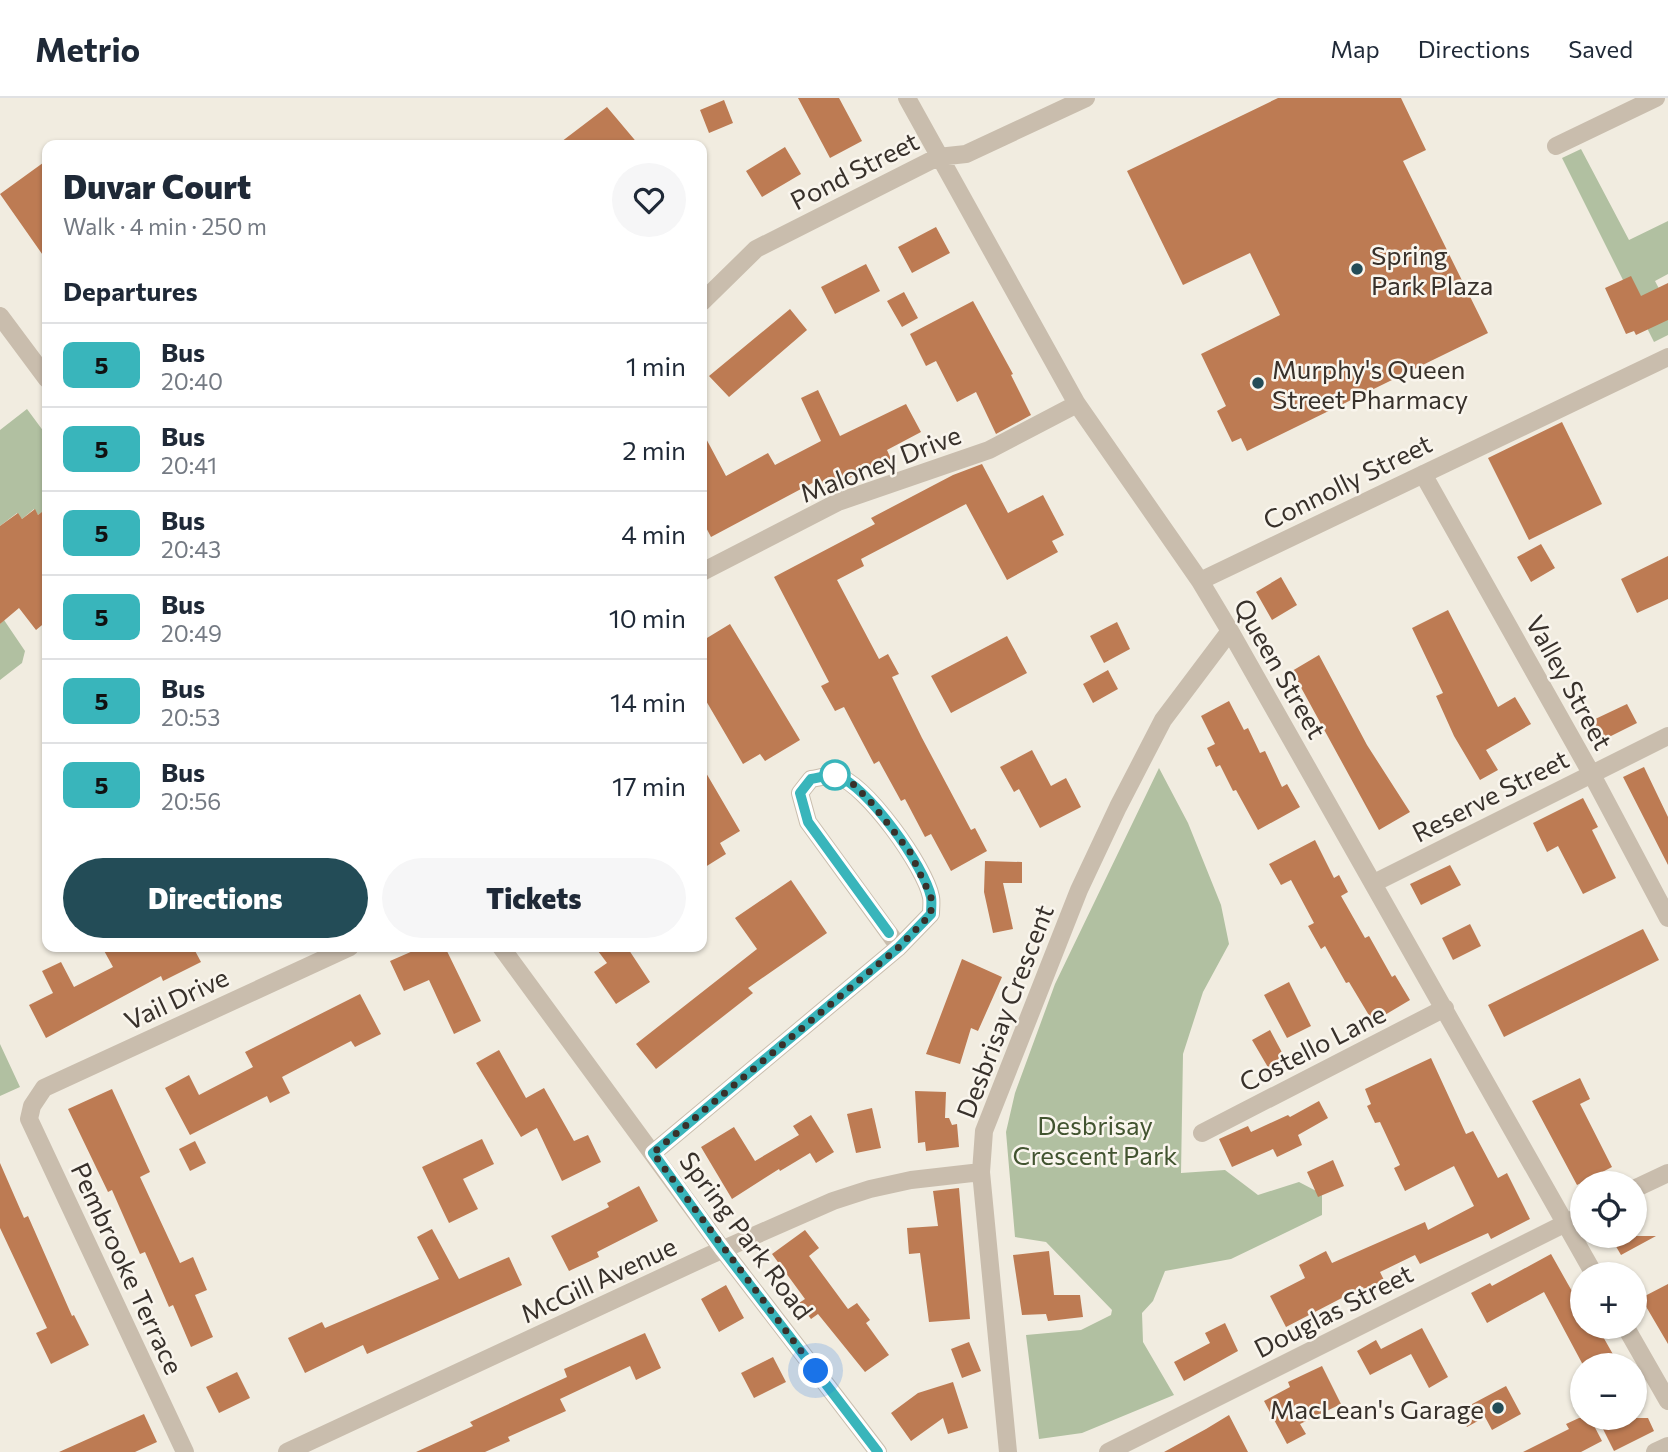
<!DOCTYPE html>
<meta charset="utf-8">
<style>
body{margin:0;font-family:Commissioner,sans-serif;background:#f6f6f7;color:#1f2937;height:100vh;display:flex;flex-direction:column;font-size:26px;white-space:nowrap}
*{box-sizing:border-box;margin:0}
p{font-size:23px;color:#747a83}
.icon{flex:none;width:38px;height:38px;fill:none;stroke:currentColor;stroke-width:2;stroke-linecap:round;stroke-linejoin:round}
.map{position:relative;flex:1;overflow:hidden}
.side{position:absolute;left:42px;top:42px;width:665px;height:812px;display:flex;flex-direction:column;background:#fff;border-radius:14px;box-shadow:0 2px 5px #0004}
.side>*{flex:none}
.badge{padding:0 14px;border-radius:10px;font-size:24px;line-height:46px}
.buttons{position:absolute;left:1570px;top:1073px;display:grid;gap:14px}
.buttons a{display:grid;place-items:center;width:77px;height:77px;border-radius:50%;background:#fff;box-shadow:0 2px 5px #0004;font-size:35px}
.you{position:absolute;width:35px;height:35px;margin:-18px;border:5px solid #fff;border-radius:50%;background:#1a73e8;box-shadow:0 0 0 10px #1a73e833}
.map>.badge{position:absolute;translate:-50% -50%;box-shadow:0 0 0 4px #fff}
h2{padding:0 21px;font-size:26px;line-height:63px}
.round{display:grid;place-items:center;flex:none;width:74px;height:74px;border-radius:37px;background:#f6f6f7}
.summary{display:flex;align-items:center;justify-content:space-between;height:119px;padding:0 21px}
h1{font-size:33px;font-weight:800;line-height:52px}
.primary-button{display:flex;gap:14px;margin-top:auto;padding:14px 21px}
.primary-button a{flex:1;height:80px;border-radius:42px;background:#234c57;color:#fff;font-size:28px;font-weight:800;line-height:80px;text-align:center}
.primary-button a+a{background:#f6f6f7;color:#1f2937}
ul{padding:0;list-style:none}
li{display:flex;align-items:center;gap:21px;height:84px;padding:0 21px;border-top:2px solid #e0e1e3}
li div{flex:1}
li b{display:block;font-size:26px}
li em{font-style:normal}
li .badge{min-width:77px;font-weight:700;text-align:center}
header{display:flex;align-items:center;gap:42px;box-sizing:border-box;height:98px;padding:0 35px;background:#fff;border-bottom:2px solid #e0e1e3}
header strong{font-size:33px}
nav{display:flex;gap:38px;margin-inline-start:auto;font-size:24px}
.map>svg:first-child{display:block}
</style>
<header>
<strong>Metrio</strong>
<nav><a>Map</a><a>Directions</a><a>Saved</a></nav>
</header>
<div class="map">
<svg width="1668" height="1354" viewBox="0 0 1668 1354">
<rect width="100%" height="100%" fill="#f1ece0"/>
<path fill="#b1c0a1" d="M 1581,51 L 1629,142 L 1668,123 L 1668,176 L 1655,183 L 1668,208 L 1668,237 L 1654,244 L 1562,60 Z
M 27,311 L 47,338 L 47,414 L 45,412 L 38,417 L 34,411 L 22,421 L 17,415 L 0,428 L 0,332 Z
M 4,522 L 25,553 L 22,565 L 0,582 L 0,526 Z
M 1159,670 L 1188,725 L 1221,807 L 1229,846 L 1203,894 L 1183,956 L 1181,1075 L 1225,1072 L 1258,1097 L 1299,1084 L 1322,1096 L 1322,1117 L 1231,1161 L 1165,1173 L 1153,1203 L 1142,1215 L 1143,1244 L 1174,1297 L 1082,1335 L 1039,1341 L 1026,1237 L 1081,1232 L 1111,1217 L 1112,1212 L 1046,1144 L 1015,1139 L 1006,1034 L 1015,995 L 1055,886 Z
M 0,946 L 20,989 L 0,998 Z"/>
<path fill="#bd7b53" d="M 798,0 L 839,0 L 862,43 L 830,60 Z
M 1278,0 L 1401,0 L 1426,52 L 1403,63 L 1488,235 L 1247,353 L 1241,340 L 1232,344 L 1217,313 L 1226,308 L 1201,256 L 1280,217 L 1250,155 L 1183,187 L 1127,73 Z
M 724,2 L 733,25 L 709,35 L 700,12 Z
M 607,9 L 639,47 L 557,47 Z
M 785,49 L 801,76 L 762,99 L 746,73 Z
M 47,62 L 47,163 L 0,96 Z
M 936,129 L 950,155 L 912,175 L 898,149 Z
M 866,166 L 880,193 L 835,216 L 821,189 Z
M 1631,178 L 1641,198 L 1668,185 L 1668,222 L 1636,237 L 1634,233 L 1626,236 L 1605,190 Z
M 904,194 L 918,220 L 902,229 L 887,203 Z
M 973,203 L 1013,276 L 1011,277 L 1031,317 L 996,336 L 976,294 L 957,304 L 936,263 L 926,268 L 910,236 Z
M 790,211 L 807,232 L 729,299 L 709,278 Z
M 818,292 L 840,338 L 906,306 L 921,334 L 887,352 L 891,361 L 872,371 L 871,369 L 822,394 L 816,383 L 711,439 L 702,422 L 702,333 L 726,378 L 768,355 L 775,367 L 821,343 L 801,300 Z
M 1562,324 L 1602,406 L 1529,442 L 1488,360 Z
M 982,366 L 1008,415 L 1043,397 L 1064,437 L 1052,443 L 1058,454 L 1007,482 L 966,406 L 861,461 L 864,468 L 837,482 L 879,561 L 888,556 L 899,576 L 892,579 L 922,640 L 971,732 L 975,730 L 987,753 L 951,773 L 931,736 L 925,739 L 905,701 L 901,703 L 879,663 L 874,666 L 844,609 L 835,613 L 821,588 L 829,584 L 774,479 L 875,426 L 871,420 L 953,377 Z
M 47,410 L 47,523 L 36,532 L 19,510 L 0,526 L 0,428 L 18,415 L 22,421 L 35,411 L 38,417 Z
M 1541,446 L 1555,470 L 1531,484 L 1517,459 Z
M 1668,458 L 1668,501 L 1637,515 L 1621,481 Z
M 1281,479 L 1297,507 L 1272,522 L 1256,494 Z
M 1448,512 L 1498,609 L 1515,599 L 1531,626 L 1486,652 L 1498,672 L 1480,682 L 1454,638 L 1436,598 L 1443,595 L 1412,530 Z
M 1117,524 L 1130,551 L 1104,565 L 1090,538 Z
M 730,526 L 800,642 L 765,663 L 760,656 L 743,666 L 702,596 L 702,543 Z
M 1007,538 L 1027,575 L 951,615 L 931,578 Z
M 1319,557 L 1367,647 L 1410,714 L 1379,732 L 1292,573 Z
M 1108,572 L 1118,591 L 1093,605 L 1083,586 Z
M 1229,603 L 1244,632 L 1248,630 L 1260,655 L 1265,653 L 1282,689 L 1287,686 L 1300,709 L 1258,732 L 1236,692 L 1233,693 L 1220,667 L 1216,669 L 1207,650 L 1215,646 L 1201,618 Z
M 1627,606 L 1637,625 L 1601,643 L 1591,623 Z
M 1032,652 L 1051,688 L 1066,680 L 1081,709 L 1040,730 L 1019,691 L 1014,694 L 1000,669 Z
M 702,668 L 740,733 L 720,745 L 726,756 L 702,771 Z
M 1644,669 L 1668,719 L 1668,767 L 1623,679 Z
M 1583,700 L 1598,729 L 1592,732 L 1616,780 L 1583,796 L 1558,748 L 1547,754 L 1533,725 Z
M 1315,742 L 1334,780 L 1339,777 L 1348,794 L 1341,798 L 1365,840 L 1369,838 L 1392,879 L 1395,877 L 1410,902 L 1373,924 L 1349,884 L 1346,885 L 1325,848 L 1321,851 L 1308,828 L 1314,825 L 1291,782 L 1281,787 L 1269,766 Z
M 985,763 L 1022,764 L 1022,785 L 1003,785 L 1013,831 L 993,835 L 984,794 Z
M 1450,767 L 1461,787 L 1421,807 L 1410,786 Z
M 791,782 L 827,835 L 748,890 L 753,895 L 656,971 L 636,946 L 757,851 L 735,820 Z
M 1470,826 L 1481,848 L 1453,862 L 1442,840 Z
M 1643,831 L 1659,862 L 1504,939 L 1488,907 Z
M 102,849 L 193,849 L 201,864 L 163,883 L 161,878 L 46,940 L 29,907 L 53,895 L 42,873 L 61,864 L 74,889 L 113,869 Z
M 422,849 L 445,849 L 481,923 L 454,936 L 429,882 L 404,893 L 390,863 Z
M 595,849 L 627,849 L 650,884 L 616,906 L 594,874 L 607,865 Z
M 962,861 L 1002,879 L 978,933 L 971,930 L 960,966 L 926,956 Z
M 1289,884 L 1311,928 L 1287,940 L 1264,897 Z
M 360,896 L 381,936 L 355,949 L 351,943 L 282,979 L 290,995 L 270,1005 L 267,998 L 190,1037 L 165,990 L 189,977 L 199,997 L 253,969 L 245,954 Z
M 1270,932 L 1286,962 L 1269,971 L 1252,942 Z
M 499,952 L 526,1000 L 544,990 L 574,1043 L 588,1037 L 601,1064 L 562,1083 L 537,1030 L 521,1039 L 476,965 Z
M 1431,960 L 1466,1036 L 1473,1033 L 1498,1080 L 1507,1075 L 1530,1121 L 1491,1141 L 1488,1135 L 1420,1166 L 1415,1157 L 1380,1174 L 1385,1184 L 1365,1194 L 1363,1189 L 1286,1229 L 1270,1198 L 1305,1180 L 1299,1167 L 1326,1153 L 1332,1165 L 1425,1124 L 1428,1132 L 1474,1108 L 1454,1068 L 1405,1093 L 1394,1070 L 1400,1067 L 1380,1024 L 1375,1025 L 1367,1008 L 1371,1006 L 1365,991 Z
M 1580,980 L 1590,1001 L 1580,1006 L 1612,1069 L 1577,1087 L 1532,1003 Z
M 112,991 L 150,1074 L 140,1079 L 180,1165 L 193,1159 L 207,1192 L 195,1197 L 213,1239 L 191,1249 L 173,1207 L 169,1209 L 145,1154 L 140,1156 L 112,1092 L 108,1094 L 68,1011 Z
M 915,993 L 946,994 L 945,1020 L 949,1020 L 952,1027 L 957,1026 L 959,1049 L 926,1053 L 925,1044 L 918,1045 Z
M 1319,1003 L 1328,1020 L 1298,1037 L 1302,1047 L 1277,1059 L 1273,1051 L 1232,1069 L 1219,1041 L 1248,1028 L 1251,1034 L 1288,1017 L 1290,1019 Z
M 872,1010 L 881,1050 L 856,1055 L 847,1016 Z
M 811,1017 L 834,1054 L 816,1065 L 810,1055 L 780,1073 L 779,1071 L 732,1101 L 701,1049 L 734,1029 L 755,1063 L 799,1037 L 793,1028 Z
M 482,1041 L 494,1066 L 463,1081 L 478,1111 L 449,1125 L 422,1069 Z
M 195,1043 L 206,1065 L 190,1073 L 179,1051 Z
M 1333,1062 L 1344,1088 L 1318,1099 L 1307,1074 Z
M 0,1065 L 24,1120 L 28,1118 L 72,1218 L 74,1217 L 89,1247 L 51,1266 L 36,1235 L 47,1230 L 0,1130 Z
M 639,1088 L 658,1123 L 597,1154 L 599,1159 L 569,1173 L 551,1138 L 609,1109 L 607,1105 Z
M 959,1090 L 970,1221 L 929,1224 L 920,1155 L 909,1156 L 907,1130 L 938,1128 L 933,1093 Z
M 432,1131 L 459,1181 L 509,1159 L 522,1187 L 367,1256 L 363,1247 L 305,1275 L 288,1240 L 322,1224 L 325,1230 L 439,1181 L 417,1139 Z
M 805,1132 L 819,1150 L 809,1158 L 848,1211 L 857,1205 L 870,1222 L 866,1225 L 889,1257 L 865,1274 L 818,1216 L 811,1221 L 799,1205 L 805,1201 L 772,1156 Z
M 1610,1138 L 1656,1138 L 1621,1157 Z
M 1049,1153 L 1054,1197 L 1080,1197 L 1083,1219 L 1048,1223 L 1046,1216 L 1022,1217 L 1013,1157 Z
M 1551,1156 L 1582,1211 L 1582,1228 L 1597,1228 L 1619,1267 L 1583,1267 L 1544,1194 L 1487,1225 L 1471,1195 L 1490,1185 L 1492,1188 Z
M 1668,1186 L 1668,1246 L 1641,1200 Z
M 726,1187 L 744,1220 L 719,1234 L 701,1201 Z
M 1225,1225 L 1238,1253 L 1184,1283 L 1174,1264 L 1210,1245 L 1205,1235 Z
M 1422,1230 L 1448,1279 L 1429,1290 L 1411,1256 L 1370,1277 L 1357,1253 L 1376,1242 L 1381,1251 Z
M 645,1235 L 661,1270 L 636,1282 L 630,1268 L 560,1301 L 566,1313 L 508,1339 L 510,1343 L 485,1354 L 416,1354 L 473,1328 L 470,1324 L 567,1279 L 564,1271 Z
M 969,1244 L 981,1273 L 962,1280 L 951,1251 Z
M 773,1259 L 786,1284 L 754,1300 L 741,1275 Z
M 1322,1268 L 1341,1306 L 1300,1326 L 1306,1336 L 1287,1346 L 1264,1303 L 1290,1289 L 1288,1284 Z
M 237,1274 L 250,1300 L 219,1315 L 206,1289 Z
M 953,1284 L 968,1330 L 948,1336 L 943,1320 L 911,1343 L 891,1315 L 918,1295 Z
M 1506,1288 L 1521,1316 L 1492,1332 L 1485,1319 L 1467,1329 L 1459,1313 Z
M 144,1316 L 157,1344 L 135,1354 L 59,1354 Z
M 1229,1317 L 1248,1354 L 1164,1354 L 1206,1331 Z
M 1579,1320 L 1590,1320 L 1602,1343 L 1581,1354 L 1523,1354 L 1569,1331 L 1566,1326 Z
M 1616,1320 L 1648,1320 L 1654,1333 L 1614,1353 L 1601,1327 Z"/>
<g fill="none" stroke-linecap="round" stroke-linejoin="round">
<path stroke="#c9bdad" stroke-width="18" d="M 907,0 L 1077,306 L 1200,483 L 1230,533 L 1594,1176
M 1556,48 L 1656,0
M 702,204 L 756,151 L 938,59 L 966,56 L 1086,0
M 0,218 L 47,281
M 1423,376 L 1591,675 L 1668,820
M 702,474 L 838,404 L 989,352 L 1077,306
M 1200,483 L 1668,259
M 1374,785 L 1668,638
M 501,849 L 723,1152 L 878,1354
M 1202,1035 L 1445,910
M 653,1055 L 899,849 L 931,816 C 931,811 932,804 931,799 C 925,769 867,687 837,678 C 830,676 819,680 811,681 L 800,695 L 808,724 L 899,849
M 1634,1091 L 1668,1075
M 1625,1228 L 1668,1303
M 185,1354 L 29,1021 L 32,1008 L 44,990 L 350,849
M 287,1354 L 708,1158 L 833,1103 L 870,1091 L 911,1082 L 981,1074
M 1008,1354 L 981,1074 L 984,1033 L 1079,792 L 1118,709 L 1163,622 L 1230,533
M 1108,1354 L 1582,1117
M 1655,1354 L 1668,1348"/>
</g>
<g fill="none" stroke-linecap="round" stroke-linejoin="round">
<defs>
<path id="line" d="M 878,1354 L 723,1152 L 653,1055 L 899,849 L 931,816 C 931,811 932,804 931,799 C 925,769 867,687 837,678 C 830,676 819,680 811,681 L 800,695 L 808,724 L 889,835"/>
</defs>
<use href="#line" stroke="#fff" stroke-width="16"/>
<use href="#line" stroke="#39b5bb" stroke-width="10"/>
<path stroke="#38312b" stroke-width="7" stroke-dasharray="0 12.6" d="M 816,1273 L 653,1055 L 899,849 L 931,816 L 931,799 L 910,754 L 870,703 L 853,686 L 835,677"/>
</g>
<g fill="#234c57" stroke="#f9f5ed" stroke-width="2.5">
<circle cx="1357" cy="171" r="7"/>
<circle cx="1258" cy="285" r="7"/>
<circle cx="1498" cy="1310" r="7"/>
</g>
<circle fill="#fff" stroke="#39b5bb" stroke-width="3.5" cx="835" cy="677" r="14"/>
<g text-anchor="middle" dominant-baseline="central" stroke-width="5" stroke-linejoin="round" paint-order="stroke">
<g font-size="26" fill="#38312b" stroke="#f9f5ed">
<text transform="translate(854 72) rotate(-27)">Pond Street</text>
<text transform="translate(880 365) rotate(-21)">Maloney Drive</text>
<text transform="translate(1347 383) rotate(-26)">Connolly Street</text>
<text transform="translate(1281 570) rotate(60)">Queen Street</text>
<text transform="translate(1570 584) rotate(61)">Valley Street</text>
<text transform="translate(1490 697) rotate(-27)">Reserve Street</text>
<text transform="translate(176 900) rotate(-25)">Vail Drive</text>
<text transform="translate(1004 913) rotate(-69)">Desbrisay Crescent</text>
<text transform="translate(1312 949) rotate(-27)">Costello Lane</text>
<text transform="translate(747 1137) rotate(53)">Spring Park Road</text>
<text transform="translate(128 1170) rotate(65)">Pembrooke Terrace</text>
<text transform="translate(598 1181) rotate(-25)">McGill Avenue</text>
<text transform="translate(1333 1212) rotate(-27)">Douglas Street</text>
</g>
<g font-size="26" fill="#38312b" stroke="#f9f5ed" text-anchor="start">
<text x="1371" y="156">Spring<tspan x="1371" dy="30">Park Plaza</tspan></text>
<text x="1272" y="270">Murphy's Queen<tspan x="1272" dy="30">Street Pharmacy</tspan></text>
<text x="1484" y="1310" text-anchor="end">MacLean's Garage</text>
</g>
<g font-size="26" fill="#425430" stroke="#f9f5ed">
<text x="1095" y="1026">Desbrisay<tspan x="1095" dy="30">Crescent Park</tspan></text>
</g>
</g>
</svg>
<div class="buttons">
<a><svg class="icon" aria-label="locate" viewBox="0 0 24 24"><circle cx="12" cy="12" r="6"/><path d="M12 2v4M12 18v4M2 12h4M18 12h4"/></svg></a>
<a>+</a>
<a>−</a>
</div>
<div class="you" style="left:816px;top:1273px"></div>
<section class="side">
<div class="summary"><div><h1>Duvar Court</h1><p>Walk · 4 min · 250 m</p></div><a class="round"><svg class="icon" aria-label="heart" viewBox="0 0 24 24"><path d="M12 20l-8-8c-3-5 5-10 8-4 3-6 11-1 8 4z"/></svg></a></div>
<h2>Departures</h2>
<ul>
<li><span class="badge" style="background:#39b5bb;color:#111">5</span><div><b>Bus</b><p>20:40</p></div><em>1 min</em></li>
<li><span class="badge" style="background:#39b5bb;color:#111">5</span><div><b>Bus</b><p>20:41</p></div><em>2 min</em></li>
<li><span class="badge" style="background:#39b5bb;color:#111">5</span><div><b>Bus</b><p>20:43</p></div><em>4 min</em></li>
<li><span class="badge" style="background:#39b5bb;color:#111">5</span><div><b>Bus</b><p>20:49</p></div><em>10 min</em></li>
<li><span class="badge" style="background:#39b5bb;color:#111">5</span><div><b>Bus</b><p>20:53</p></div><em>14 min</em></li>
<li><span class="badge" style="background:#39b5bb;color:#111">5</span><div><b>Bus</b><p>20:56</p></div><em>17 min</em></li>
</ul>
<div class="primary-button"><a>Directions</a><a>Tickets</a></div>
</section>
</div>
